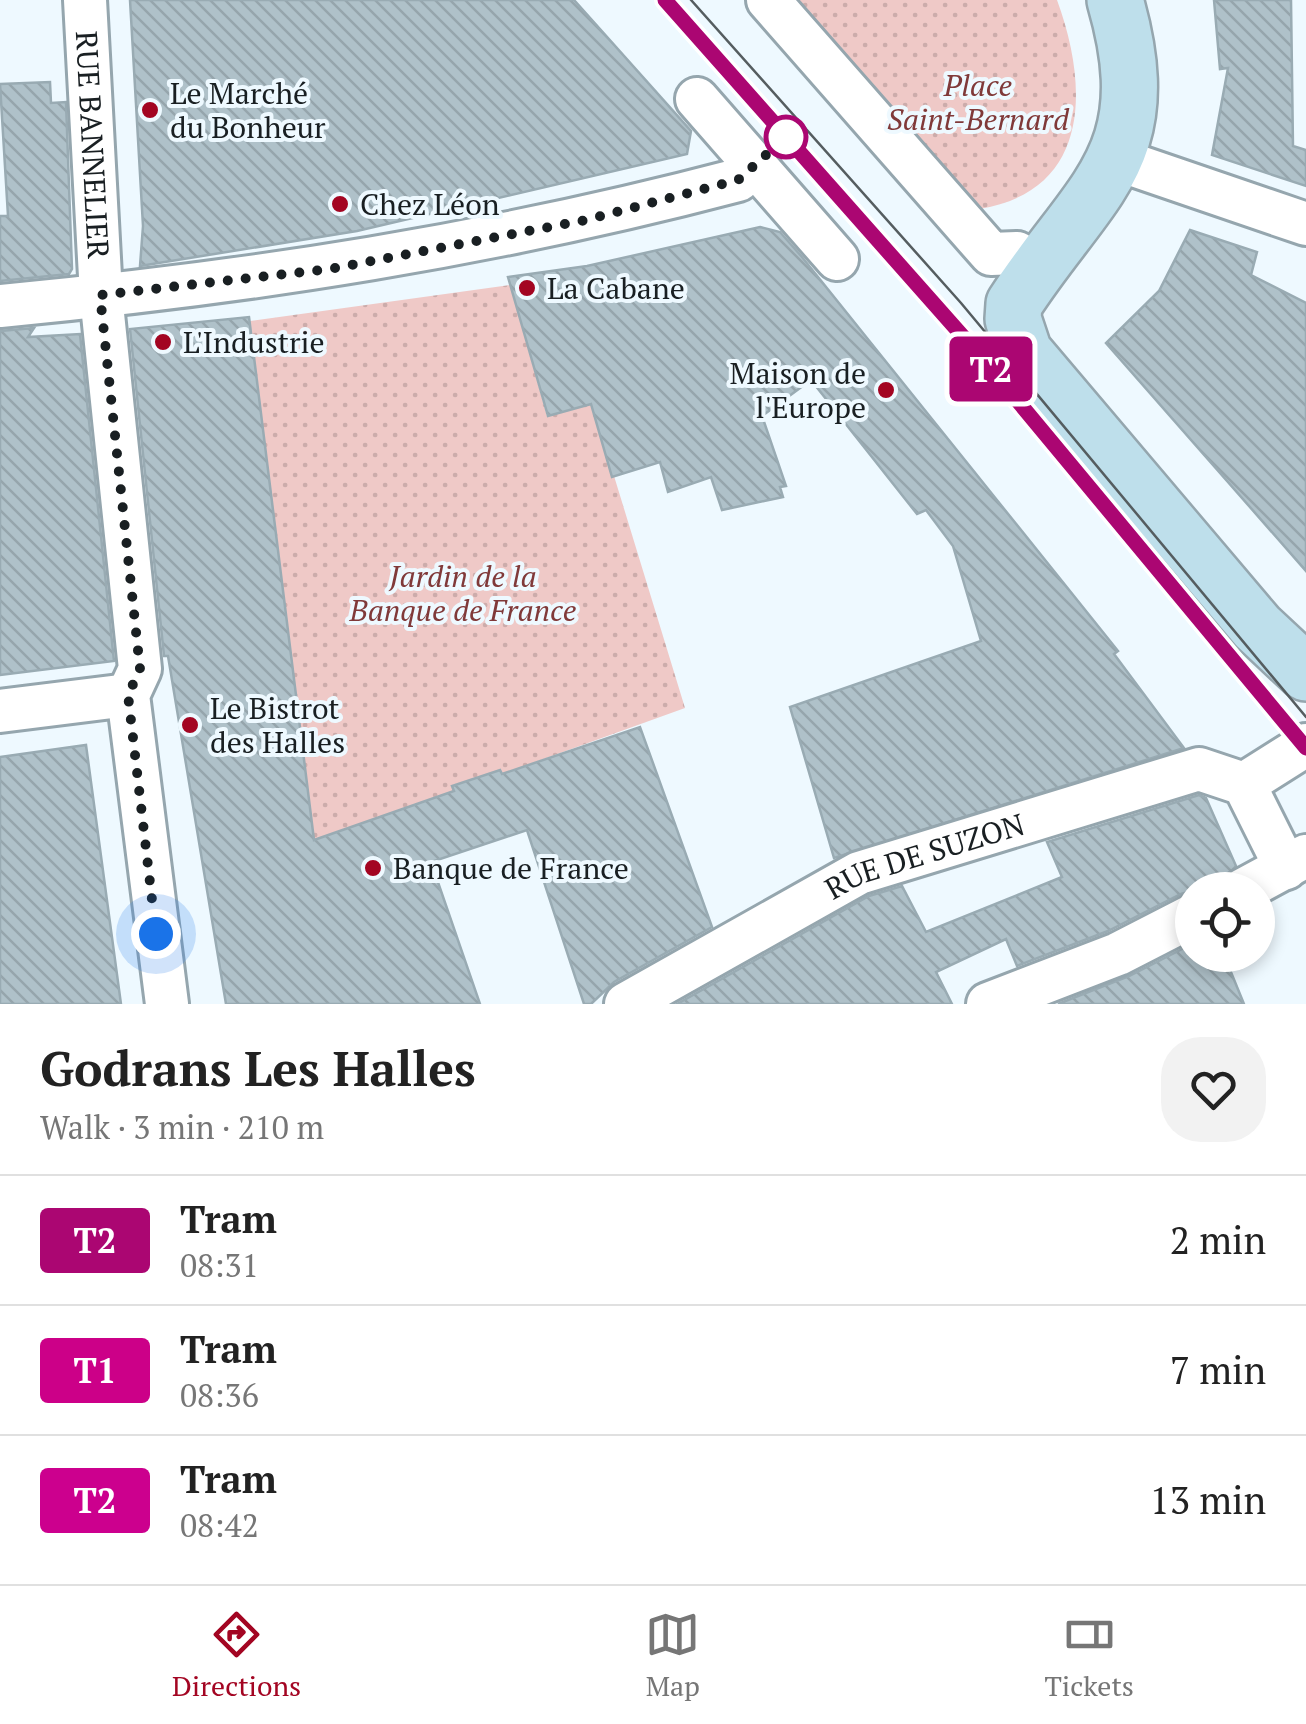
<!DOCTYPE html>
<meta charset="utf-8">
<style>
body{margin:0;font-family:"PT Serif",serif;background:#f2f2f2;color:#222;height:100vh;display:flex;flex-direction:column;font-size:38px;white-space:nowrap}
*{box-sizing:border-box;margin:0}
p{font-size:32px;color:#767676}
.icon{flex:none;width:55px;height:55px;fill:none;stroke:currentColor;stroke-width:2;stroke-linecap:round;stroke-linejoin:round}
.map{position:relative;height:1004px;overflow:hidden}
.sheet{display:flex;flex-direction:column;background:#fff;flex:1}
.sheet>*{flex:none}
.badge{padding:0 20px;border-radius:8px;font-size:35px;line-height:65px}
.buttons{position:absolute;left:1175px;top:872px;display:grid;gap:20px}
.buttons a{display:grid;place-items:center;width:100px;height:100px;border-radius:50%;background:#fff;box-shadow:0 5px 15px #0003;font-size:50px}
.you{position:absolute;width:50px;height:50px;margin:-25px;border:8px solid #fff;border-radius:50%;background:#1a73e8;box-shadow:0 0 0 15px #1a73e833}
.map>.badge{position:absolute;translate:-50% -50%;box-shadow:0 0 0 5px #fff}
.round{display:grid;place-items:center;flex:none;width:105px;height:105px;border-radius:40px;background:#f2f2f2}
.overview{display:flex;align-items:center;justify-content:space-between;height:170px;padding:0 40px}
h1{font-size:48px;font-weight:700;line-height:75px}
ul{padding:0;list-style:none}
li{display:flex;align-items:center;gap:30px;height:130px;padding:0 40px;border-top:2px solid #e0e0e0}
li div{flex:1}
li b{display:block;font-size:38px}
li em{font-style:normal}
li .badge{min-width:110px;font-weight:700;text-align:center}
.tabs{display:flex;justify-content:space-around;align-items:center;height:140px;border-top:2px solid #e0e0e0;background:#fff;font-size:28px;color:#767676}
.tabs a{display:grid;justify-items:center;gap:5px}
.tabs .current{color:#a30522}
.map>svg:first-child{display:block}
</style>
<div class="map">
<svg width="1306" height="1004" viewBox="0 0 1306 1004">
<defs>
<pattern id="park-dots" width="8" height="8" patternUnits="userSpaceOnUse" patternTransform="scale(2.5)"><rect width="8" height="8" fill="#efc9c7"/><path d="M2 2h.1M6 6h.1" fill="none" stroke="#ccacab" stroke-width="1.8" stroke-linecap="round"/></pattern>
<pattern id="building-back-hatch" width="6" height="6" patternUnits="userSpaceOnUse" patternTransform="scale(2.5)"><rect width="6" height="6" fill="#afc1c9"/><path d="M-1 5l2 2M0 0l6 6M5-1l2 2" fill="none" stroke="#96a5ac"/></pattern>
</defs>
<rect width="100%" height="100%" fill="#eef9ff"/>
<path fill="url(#park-dots)" d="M 765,0 L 1057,0 C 1089,87 1091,191 979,209 Z
M 510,285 L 547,416 L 592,404 L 685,708 L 502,774 L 500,770 L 453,785 L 454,791 L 314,840 L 250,321 Z"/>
<path fill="url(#building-back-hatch)" stroke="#99abb3" stroke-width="2.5" d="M 130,0 L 574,0 L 691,131 L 687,154 L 357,231 L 140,266 L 143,226 Z
M 1214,0 L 1291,0 L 1293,146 L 1306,150 L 1306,186 L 1212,155 L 1228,68 L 1220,69 Z
M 50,82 L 51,103 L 66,102 L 72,269 L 69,274 L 0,281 L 0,216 L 8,216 L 0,84 Z
M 760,227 L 780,232 L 802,257 L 1118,651 L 1114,654 L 1184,748 L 834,858 L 790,707 L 981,641 L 953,546 L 926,510 L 917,514 L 811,380 L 762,416 L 786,486 L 780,487 L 783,497 L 722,510 L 711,477 L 668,492 L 660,462 L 612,477 L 591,404 L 548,416 L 508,277 L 587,266 Z
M 1190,230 L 1257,252 L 1251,275 L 1306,303 L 1306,571 L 1106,343 L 1159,291 Z
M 249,317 L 314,840 L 454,791 L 452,786 L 500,770 L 502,774 L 640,727 L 712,927 L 614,982 L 591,1004 L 584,1004 L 527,830 L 431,862 L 480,1004 L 226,1004 L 168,656 L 164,656 L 130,329 Z
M 34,328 L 28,337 L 80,334 L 114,661 L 0,675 L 0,331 Z
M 86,745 L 121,1004 L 0,1004 L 0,757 Z
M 1199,795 L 1206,798 L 1236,866 L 1220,883 L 1181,894 L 1108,931 L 1017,966 L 1006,939 L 936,972 L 952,1004 L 677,1004 L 869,896 L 902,886 L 926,932 L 1062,877 L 1047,842 Z
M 1192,944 L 1192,955 L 1224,955 L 1244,1004 L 1058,1004 L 1129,976 Z"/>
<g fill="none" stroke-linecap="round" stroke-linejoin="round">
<defs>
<g id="street">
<path id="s1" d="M 85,0 L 101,295 L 140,669 L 128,695 L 167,1004"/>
<path d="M 768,0 L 991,254 L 1017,253"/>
<path d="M 697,99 L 837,259"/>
<path d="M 1116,159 L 1306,224"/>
<path d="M 0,306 C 254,282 491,245 738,180 L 756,165"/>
<path d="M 0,711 L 128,695"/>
<path d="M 1244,784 L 1306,745"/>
<path d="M 1243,890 L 1306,856"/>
<path id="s2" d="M 626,1004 L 859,873 L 1199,769 L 1244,784 L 1286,868"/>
<path d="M 988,1004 L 1118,954 L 1192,916"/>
</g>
<path id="secondary" d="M 1115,0 C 1161,158 1089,188 1014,304 L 1013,319 L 1024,352 L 1257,627 L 1306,673"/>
</defs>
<use href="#street" stroke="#95a6ae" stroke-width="48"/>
<use href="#secondary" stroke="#95a6ae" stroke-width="60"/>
<use href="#street" stroke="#fff" stroke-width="42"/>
<use href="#secondary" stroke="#bedfeb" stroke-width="55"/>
<path stroke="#555d60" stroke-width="2.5" d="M 665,0 L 982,358 L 1306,748
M 691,0 L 961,303 L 1306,717"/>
</g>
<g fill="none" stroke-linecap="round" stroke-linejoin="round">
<defs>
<path id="line" d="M 665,0 L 982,358 L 1306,748"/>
</defs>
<use href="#line" stroke="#fff" stroke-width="22"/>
<use href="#line" stroke="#ab0672" stroke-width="15"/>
<path stroke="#191f22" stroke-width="10" stroke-dasharray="0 18" d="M 156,934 L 128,695 L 140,669 L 100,295 L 330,269 L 586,220 L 738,180 L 786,137"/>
</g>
<g fill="#a30522" stroke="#eef9ff" stroke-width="4">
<circle cx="150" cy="110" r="10"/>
<circle cx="340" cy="204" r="10"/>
<circle cx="527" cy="288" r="10"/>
<circle cx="163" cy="342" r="10"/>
<circle cx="886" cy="390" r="10"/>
<circle cx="190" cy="725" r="10"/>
<circle cx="373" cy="868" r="10"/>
</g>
<circle fill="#fff" stroke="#ab0672" stroke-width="5" cx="786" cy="137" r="20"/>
<g text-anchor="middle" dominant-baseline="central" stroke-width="8" stroke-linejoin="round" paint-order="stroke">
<g font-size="30" font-style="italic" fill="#803939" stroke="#eef9ff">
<text x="978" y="85">Place<tspan x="978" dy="34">Saint-Bernard</tspan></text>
<text x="463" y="576">Jardin de la<tspan x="463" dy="34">Banque de France</tspan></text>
</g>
<g font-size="30" fill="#191f22" stroke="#eef9ff" text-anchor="start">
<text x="170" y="93">Le Marché<tspan x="170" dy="34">du Bonheur</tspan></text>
<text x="360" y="204">Chez Léon</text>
<text x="547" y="288">La Cabane</text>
<text x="183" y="342">L'Industrie</text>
<text x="866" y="373" text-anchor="end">Maison de<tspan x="866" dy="34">l'Europe</tspan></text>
<text x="210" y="708">Le Bistrot<tspan x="210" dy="34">des Halles</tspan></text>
<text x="393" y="868">Banque de France</text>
</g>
<g font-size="30" fill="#191f22" stroke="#eef9ff">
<text stroke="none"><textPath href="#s1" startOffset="145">RUE BANNELIER</textPath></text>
<text stroke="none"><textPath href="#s2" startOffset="335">RUE DE SUZON</textPath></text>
</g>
</g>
</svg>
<div class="buttons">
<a><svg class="icon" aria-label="locate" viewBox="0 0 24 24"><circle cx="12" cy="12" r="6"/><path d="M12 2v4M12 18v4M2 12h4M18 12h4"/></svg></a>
</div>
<div class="you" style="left:156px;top:934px"></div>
<b class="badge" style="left:991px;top:369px;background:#ab0672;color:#fff">T2</b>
</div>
<section class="sheet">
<div class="overview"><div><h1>Godrans Les Halles</h1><p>Walk · 3 min · 210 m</p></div><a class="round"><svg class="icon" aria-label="heart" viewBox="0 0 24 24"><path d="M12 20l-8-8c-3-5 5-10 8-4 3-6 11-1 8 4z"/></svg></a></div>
<ul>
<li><span class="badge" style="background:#ab0672;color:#fff">T2</span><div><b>Tram</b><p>08:31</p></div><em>2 min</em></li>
<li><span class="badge" style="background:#c08;color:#fff">T1</span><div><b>Tram</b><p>08:36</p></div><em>7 min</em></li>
<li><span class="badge" style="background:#cc008e;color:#fff">T2</span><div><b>Tram</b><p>08:42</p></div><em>13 min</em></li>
</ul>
</section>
<nav class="tabs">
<a class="current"><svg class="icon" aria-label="directions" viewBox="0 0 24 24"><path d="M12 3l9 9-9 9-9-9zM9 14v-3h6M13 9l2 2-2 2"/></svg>Directions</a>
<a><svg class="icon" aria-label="map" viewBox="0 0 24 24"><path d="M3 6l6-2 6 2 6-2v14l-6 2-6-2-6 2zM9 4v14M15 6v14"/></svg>Map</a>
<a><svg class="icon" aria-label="tickets" viewBox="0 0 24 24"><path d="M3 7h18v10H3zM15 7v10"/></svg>Tickets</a>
</nav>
